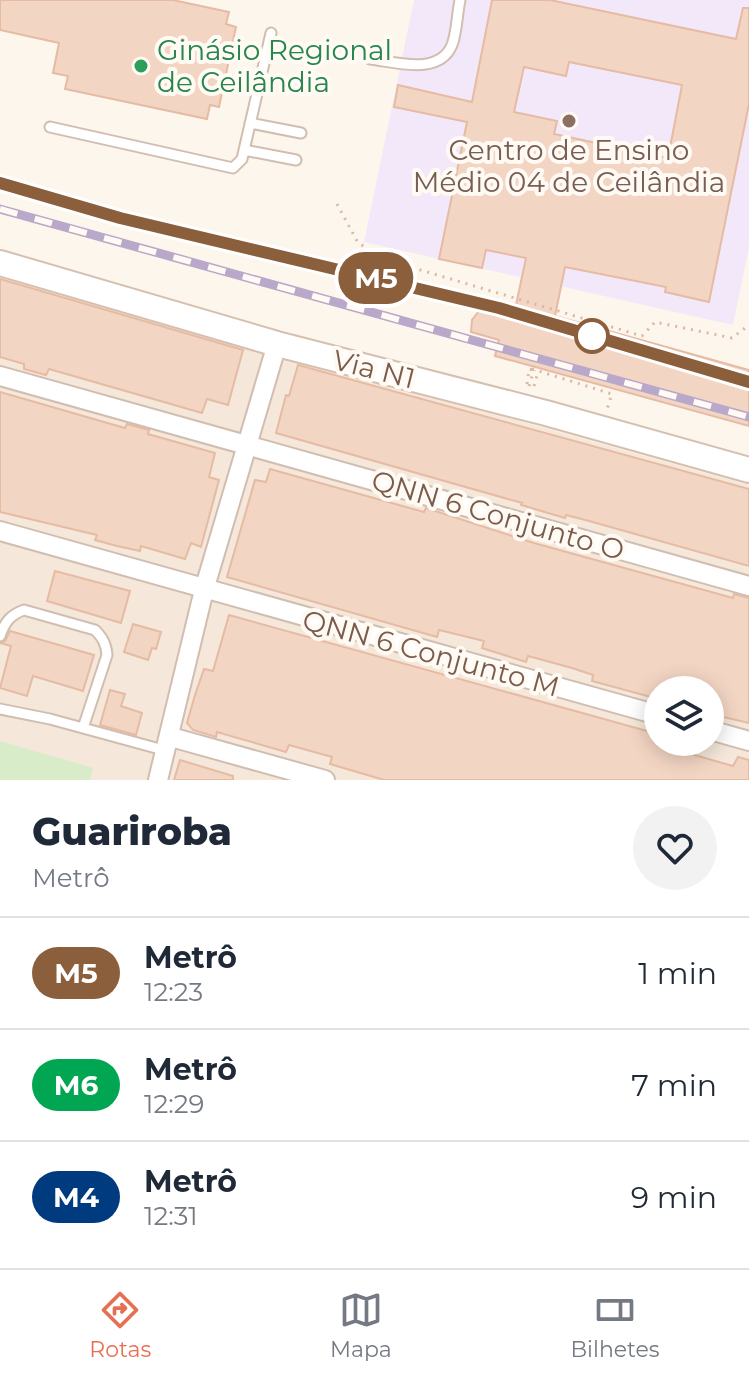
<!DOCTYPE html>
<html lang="pt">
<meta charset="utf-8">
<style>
body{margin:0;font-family:Montserrat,sans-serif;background:#f2f2f3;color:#1f2937;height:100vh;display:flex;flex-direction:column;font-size:30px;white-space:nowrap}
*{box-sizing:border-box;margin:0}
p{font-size:26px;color:#747a83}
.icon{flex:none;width:44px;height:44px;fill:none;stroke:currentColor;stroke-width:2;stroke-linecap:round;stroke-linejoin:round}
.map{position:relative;height:780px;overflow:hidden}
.sheet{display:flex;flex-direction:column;background:#fff;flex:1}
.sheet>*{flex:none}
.badge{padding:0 16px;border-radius:26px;font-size:28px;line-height:52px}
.buttons{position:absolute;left:644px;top:676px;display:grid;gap:16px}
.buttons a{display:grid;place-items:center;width:80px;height:80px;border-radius:50%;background:#fff;box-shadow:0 4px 20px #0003;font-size:40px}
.map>.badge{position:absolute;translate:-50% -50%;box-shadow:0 0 0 4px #fff}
.round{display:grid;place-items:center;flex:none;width:84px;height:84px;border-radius:42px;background:#f2f2f3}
.headline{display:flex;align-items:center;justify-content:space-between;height:136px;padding:0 32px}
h1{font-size:38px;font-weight:800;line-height:60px}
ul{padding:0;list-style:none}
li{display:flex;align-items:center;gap:24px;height:112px;padding:0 32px;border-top:2px solid #e0e1e3}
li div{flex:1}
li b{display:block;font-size:30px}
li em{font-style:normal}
li .badge{min-width:88px;font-weight:700;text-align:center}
.dock{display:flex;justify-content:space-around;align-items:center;height:112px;border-top:2px solid #e0e1e3;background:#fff;font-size:22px;color:#747a83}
.dock a{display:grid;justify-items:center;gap:4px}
.dock .active{color:#e76f51}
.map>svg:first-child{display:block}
</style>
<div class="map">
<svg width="749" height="780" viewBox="0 0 749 780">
<rect width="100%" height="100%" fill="#fdf6ec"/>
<path fill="#f5e8da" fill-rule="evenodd" d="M 0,276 L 749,485 L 749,780 L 0,780 ZM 658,690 L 710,690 L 710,742 L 658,742 Z"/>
<path fill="#f3e8fa" d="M 414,0 L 749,0 L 749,247 L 733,325 L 364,242 Z"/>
<path fill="#d8ecc9" d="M 0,741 L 93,768 L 90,780 L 0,780 Z"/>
<path fill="#f3d5c3" stroke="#e6bba3" stroke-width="2" fill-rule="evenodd" d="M 0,0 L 173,0 L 229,12 L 226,24 L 236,27 L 219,107 L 210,105 L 207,119 L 65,89 L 68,76 L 53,73 L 59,43 L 0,30 Z
M 492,0 L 550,0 L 736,39 L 743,8 L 749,8 L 749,104 L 709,302 L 665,292 L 666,287 L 565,267 L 555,316 L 749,370 L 749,426 L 495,356 L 499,340 L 471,332 L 472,320 L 479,311 L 505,316 L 509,303 L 516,305 L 526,258 L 486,250 L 482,268 L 439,259 L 467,122 L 394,107 L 398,85 L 472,102 ZM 569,62 L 682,85 L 668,158 L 554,134 L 557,121 L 514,112 L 524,67 L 566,76 Z
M 0,279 L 243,350 L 228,405 L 207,399 L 202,413 L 49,369 L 46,375 L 24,369 L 24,364 L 0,357 Z
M 298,365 L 749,489 L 749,566 L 589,521 L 566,515 L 565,518 L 521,505 L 522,503 L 276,433 L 286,395 L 289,396 Z
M 0,392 L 125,428 L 127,424 L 149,430 L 148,434 L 215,453 L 209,477 L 219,480 L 201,547 L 191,543 L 185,559 L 141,546 L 140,551 L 117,546 L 95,540 L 97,535 L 0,512 Z
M 270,469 L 424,512 L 426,508 L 534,543 L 733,598 L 734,594 L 749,598 L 749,723 L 710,714 L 710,690 L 658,690 L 658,699 L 592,681 L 593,675 L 572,668 L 528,656 L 526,662 L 482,648 L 484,641 L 439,630 L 437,637 L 227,577 L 255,480 L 266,482 Z
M 55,571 L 130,591 L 121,623 L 47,601 Z
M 229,615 L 658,734 L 658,742 L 693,742 L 691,754 L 733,766 L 738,757 L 749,760 L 749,780 L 384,780 L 330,764 L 332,757 L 289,745 L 286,752 L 217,732 L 216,737 L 193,730 L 187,723 L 195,695 L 204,669 L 213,671 Z
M 133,624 L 161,632 L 156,649 L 152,648 L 148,660 L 124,652 Z
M 10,631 L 94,655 L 83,691 L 33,676 L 27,696 L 0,688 L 11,646 L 0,643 L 5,641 Z
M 110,690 L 125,694 L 121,706 L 142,713 L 136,735 L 100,725 Z
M 180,760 L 233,776 L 233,780 L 174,780 Z"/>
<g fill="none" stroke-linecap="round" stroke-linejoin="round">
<defs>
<path id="lane" d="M 370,59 C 396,62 439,76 452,45 C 457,32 457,14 460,0
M 250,123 L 301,133
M 50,127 L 233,168 L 242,159 L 271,33
M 244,150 L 296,160
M 0,636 C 5,622 10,615 24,610 L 95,630 C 103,638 106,644 107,655 L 83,728
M 0,709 L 50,719 L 167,751"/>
<path id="street" d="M 0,376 L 749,586
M 0,531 L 658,715
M 710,730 L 749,741
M 171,737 L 325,780
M 158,780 L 204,590 L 277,344"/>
<path id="secondary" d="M 0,263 L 277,344 L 546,413 L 749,470"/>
</defs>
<use href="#lane" stroke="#d1beb0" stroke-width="13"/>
<use href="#street" stroke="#d1beb0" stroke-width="22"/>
<use href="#secondary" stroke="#d6c0b0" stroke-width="28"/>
<path stroke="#d9b8a5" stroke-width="3" stroke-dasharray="2 6" stroke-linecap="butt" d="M 337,204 L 357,241 L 377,257 L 642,336 L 655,322 L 732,338 L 749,325
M 532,369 L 612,394 L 607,409
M 527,384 L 529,369 L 533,370
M 529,386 L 534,370
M 534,386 L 538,372"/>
<use href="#lane" stroke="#fff" stroke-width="9"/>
<use href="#street" stroke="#fff" stroke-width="18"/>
<use href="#secondary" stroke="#fff" stroke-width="24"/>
<defs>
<path id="rail" d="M 0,183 L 120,218 L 509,311 L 749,382
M 0,209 L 749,417"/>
</defs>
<use href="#rail" stroke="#b9a8c9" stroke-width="9"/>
<use href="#rail" stroke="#fffaf3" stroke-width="6" stroke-dasharray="18" stroke-linecap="butt"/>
</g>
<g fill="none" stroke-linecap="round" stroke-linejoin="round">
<defs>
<path id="line" d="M 0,183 L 120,218 L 499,308 L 749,382"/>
</defs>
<use href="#line" stroke="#fff" stroke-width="18"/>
<use href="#line" stroke="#8b5e3c" stroke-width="12"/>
</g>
<circle fill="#2e9e5b" stroke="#fffaf3" stroke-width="3" cx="141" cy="66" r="8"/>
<circle fill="#8d6e63" stroke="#fffaf3" stroke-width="3" cx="569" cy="121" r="8"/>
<circle fill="#fff" stroke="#8b5e3c" stroke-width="4" cx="592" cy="336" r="16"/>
<g text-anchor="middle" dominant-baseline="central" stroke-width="8" stroke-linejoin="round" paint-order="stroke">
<g font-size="28" fill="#27864d" stroke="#fffaf3" text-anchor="start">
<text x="157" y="50">Ginásio Regional<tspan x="157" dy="32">de Ceilândia</tspan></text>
</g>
<g font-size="28" fill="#785e54" stroke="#fffaf3">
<text x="569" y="150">Centro de Ensino<tspan x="569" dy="32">Médio 04 de Ceilândia</tspan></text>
</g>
<g font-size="28" fill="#7a5c4d" stroke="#fffaf3">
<text transform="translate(374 369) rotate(14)">Via N1</text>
<text transform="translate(498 515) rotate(16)">QNN 6 Conjunto O</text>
<text transform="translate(431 653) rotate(15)">QNN 6 Conjunto M</text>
</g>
</g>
</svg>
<div class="buttons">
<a><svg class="icon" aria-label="layers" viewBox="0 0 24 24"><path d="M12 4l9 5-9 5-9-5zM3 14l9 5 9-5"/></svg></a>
</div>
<b class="badge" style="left:376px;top:278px;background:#8b5e3c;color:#fff">M5</b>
</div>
<section class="sheet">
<div class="headline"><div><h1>Guariroba</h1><p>Metrô</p></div><a class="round"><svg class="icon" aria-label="heart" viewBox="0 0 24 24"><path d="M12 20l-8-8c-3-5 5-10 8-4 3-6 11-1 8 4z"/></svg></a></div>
<ul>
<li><span class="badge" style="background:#8b5e3c;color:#fff">M5</span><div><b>Metrô</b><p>12:23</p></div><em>1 min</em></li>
<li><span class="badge" style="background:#00a651;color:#fff">M6</span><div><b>Metrô</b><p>12:29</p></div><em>7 min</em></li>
<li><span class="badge" style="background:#003b80;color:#fff">M4</span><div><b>Metrô</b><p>12:31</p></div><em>9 min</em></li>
</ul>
</section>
<nav class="dock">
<a class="active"><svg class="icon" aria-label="directions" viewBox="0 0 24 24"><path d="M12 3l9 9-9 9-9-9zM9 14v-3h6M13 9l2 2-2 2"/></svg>Rotas</a>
<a><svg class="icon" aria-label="map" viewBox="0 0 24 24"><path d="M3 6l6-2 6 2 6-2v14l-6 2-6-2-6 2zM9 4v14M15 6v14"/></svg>Mapa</a>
<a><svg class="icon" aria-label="tickets" viewBox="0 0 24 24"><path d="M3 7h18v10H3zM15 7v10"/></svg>Bilhetes</a>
</nav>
